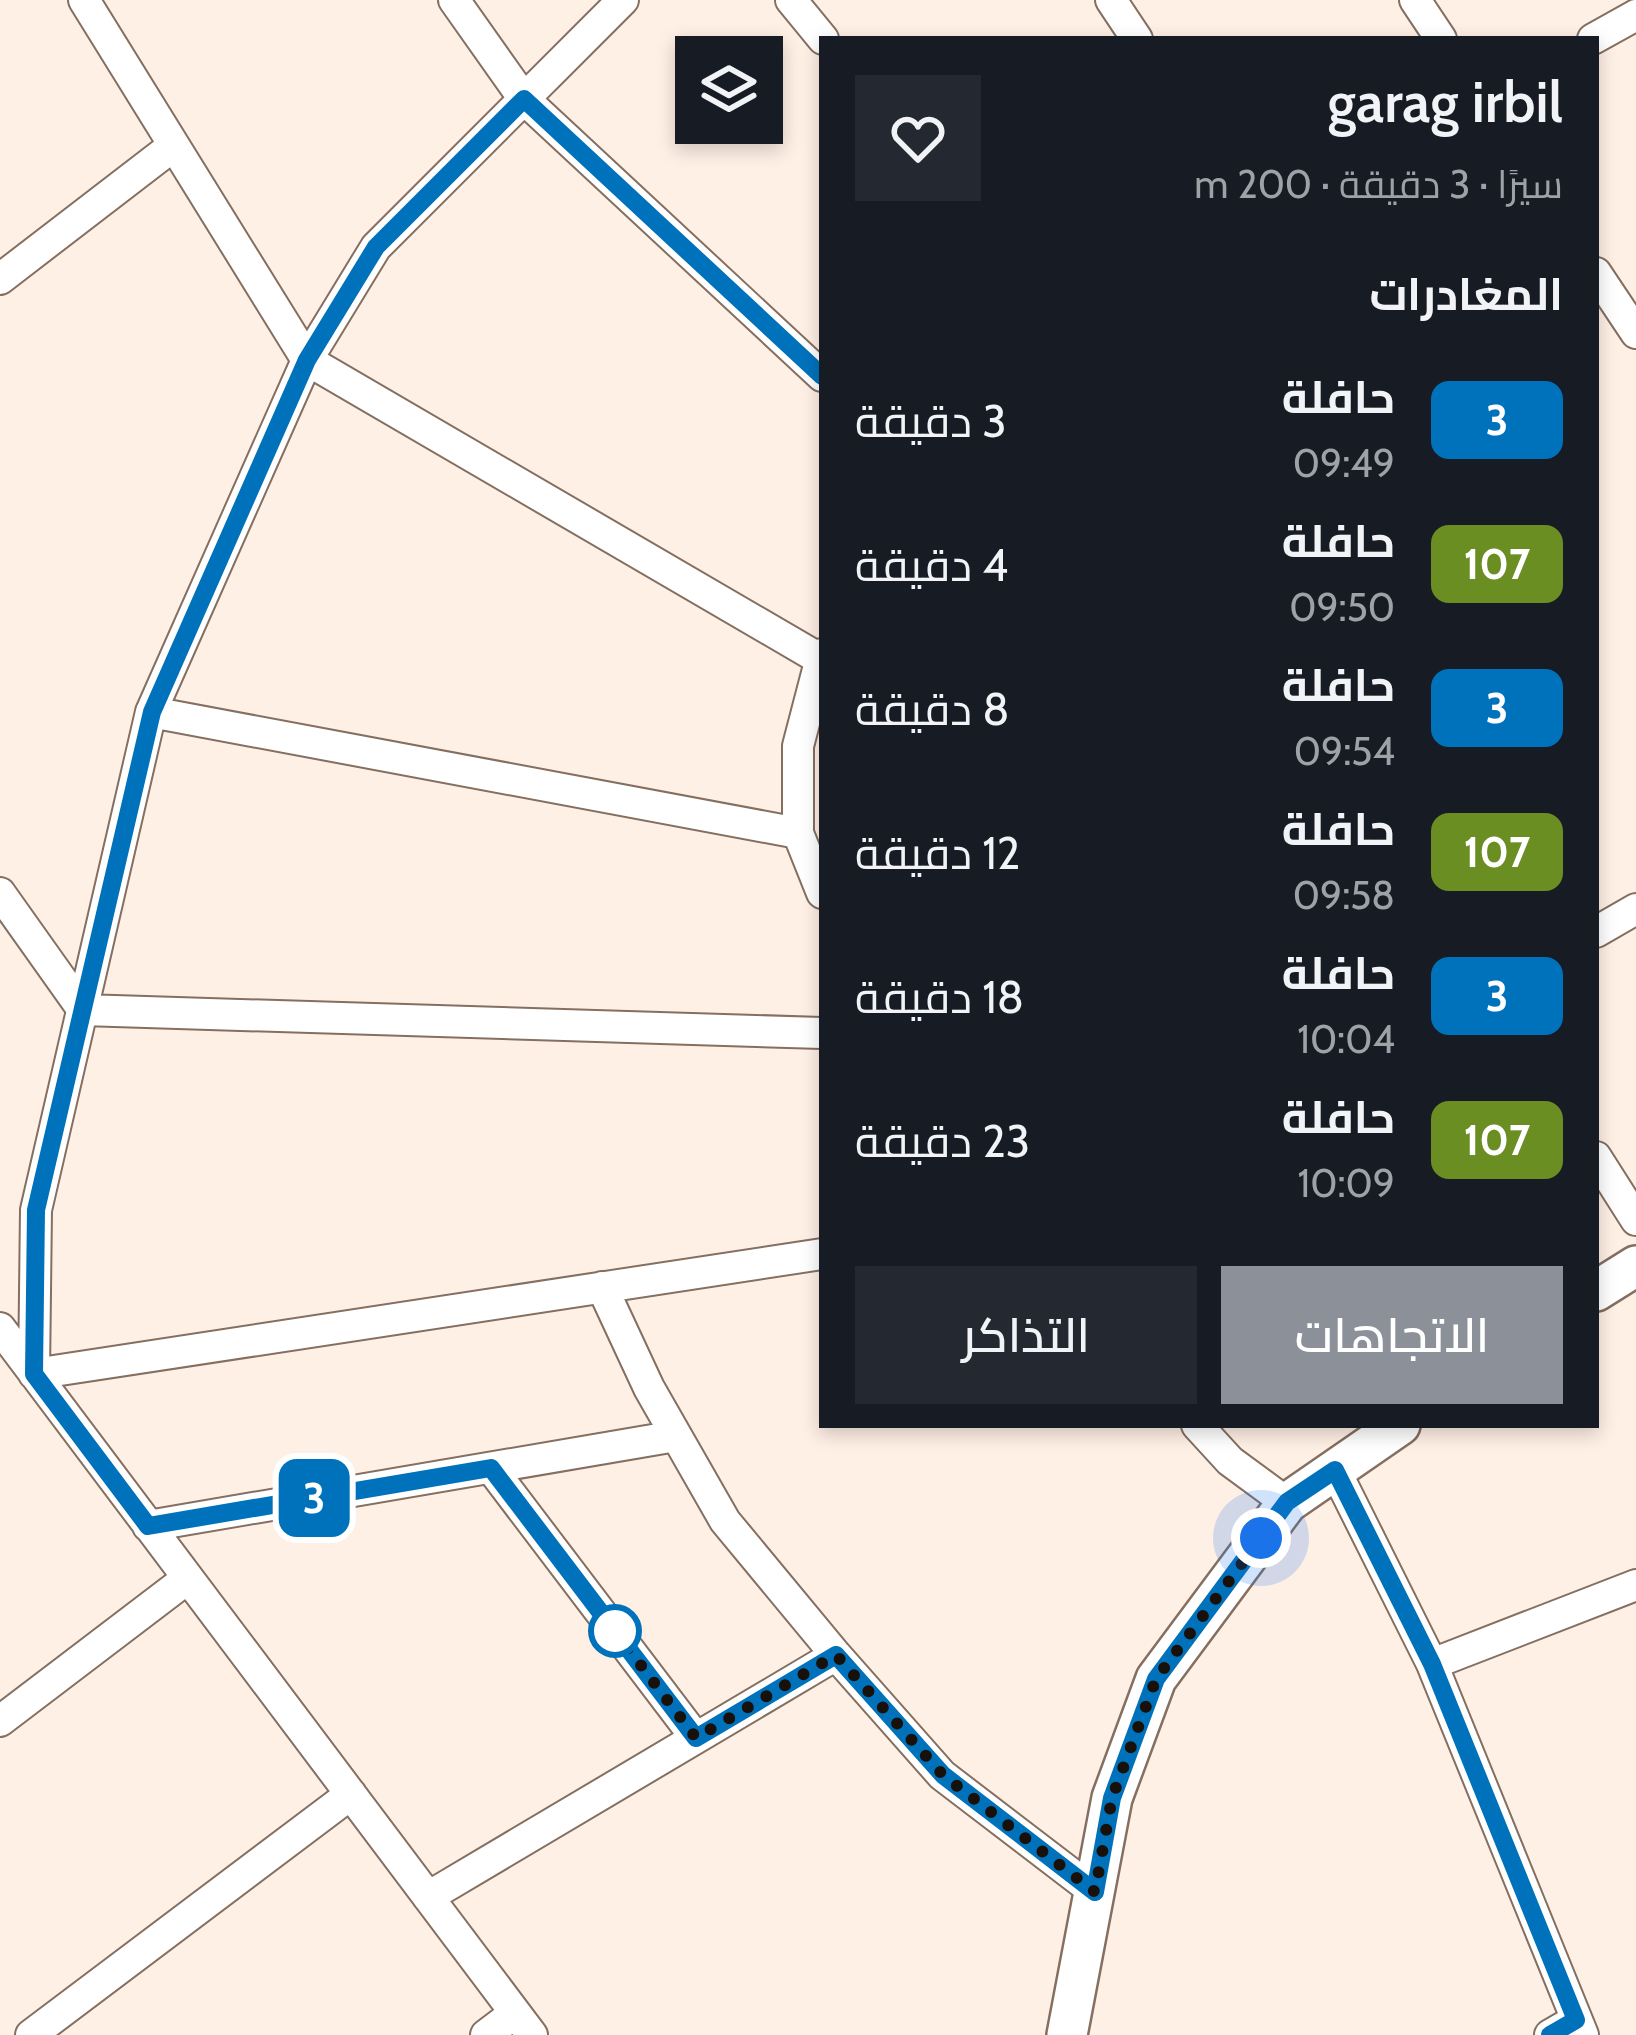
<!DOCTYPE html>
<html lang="ar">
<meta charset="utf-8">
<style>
body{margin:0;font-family:Cabin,Cairo,sans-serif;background:#242831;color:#f1f3f6;direction:rtl;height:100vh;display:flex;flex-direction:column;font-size:45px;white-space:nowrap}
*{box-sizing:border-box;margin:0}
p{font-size:39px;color:#9ea1a6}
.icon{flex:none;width:66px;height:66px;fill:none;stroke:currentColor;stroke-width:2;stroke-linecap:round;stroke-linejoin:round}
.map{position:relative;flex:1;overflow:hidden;direction:ltr}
.side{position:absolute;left:819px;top:36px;width:780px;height:1392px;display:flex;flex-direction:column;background:#171b24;border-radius:0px;box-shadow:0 6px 18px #0003;direction:rtl}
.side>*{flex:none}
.badge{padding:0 24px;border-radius:18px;font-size:42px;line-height:78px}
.controls{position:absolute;left:675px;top:36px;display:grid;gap:24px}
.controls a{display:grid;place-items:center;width:108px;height:108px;border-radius:0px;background:#171b24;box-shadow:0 6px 18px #0003;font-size:60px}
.you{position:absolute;width:60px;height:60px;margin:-30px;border:9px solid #fff;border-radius:50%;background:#1a73e8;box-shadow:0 0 0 18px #1a73e833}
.map>.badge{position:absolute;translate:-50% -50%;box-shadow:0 0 0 6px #fff}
h2{padding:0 36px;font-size:45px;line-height:108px}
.round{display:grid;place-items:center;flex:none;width:126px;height:126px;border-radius:0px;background:#242831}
.headline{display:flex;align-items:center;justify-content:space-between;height:204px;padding:0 36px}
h1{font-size:57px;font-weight:600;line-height:90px}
.button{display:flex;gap:24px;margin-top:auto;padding:24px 36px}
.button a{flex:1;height:138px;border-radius:0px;background:#8c9099;color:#fff;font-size:48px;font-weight:600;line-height:138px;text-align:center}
.button a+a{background:#242831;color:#f1f3f6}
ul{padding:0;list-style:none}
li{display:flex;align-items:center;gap:36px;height:144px;padding:0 36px}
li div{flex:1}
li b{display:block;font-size:45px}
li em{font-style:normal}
li .badge{min-width:132px;font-weight:700;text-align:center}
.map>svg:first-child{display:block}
</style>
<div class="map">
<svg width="1636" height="2035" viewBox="0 0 1636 2035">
<rect width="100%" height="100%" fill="#fff0e6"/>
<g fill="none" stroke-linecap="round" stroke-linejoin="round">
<defs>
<path id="minor" d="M 84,0 L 307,360 L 820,659
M 454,0 L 524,99 L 822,376
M 623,0 L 376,247 L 307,360 L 151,712 L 36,1210 L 34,1374 L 822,1254
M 791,0 L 823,39
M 1111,0 L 1137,39
M 1415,0 L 1441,39
M 1593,39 L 1636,15
M 1596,273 L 1636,333
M 0,279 L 173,146
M 822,654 L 798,746 L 798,833 L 822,893
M 151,712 L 798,833
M 0,893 L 83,1010 L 822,1033
M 1596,932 L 1636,909
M 1596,1157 L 1636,1220
M 602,1287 L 649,1388 L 725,1521 L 836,1655 L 942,1775 L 1095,1892
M 0,1328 L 532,2035
M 1197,1425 L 1230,1461 L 1287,1503
M 491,1468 L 696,1738
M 1335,1470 L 1432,1664 L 1583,2035
M 148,1526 L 676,1436
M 1432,1664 L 1636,1585
M 0,1721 L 188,1578
M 428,1897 L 836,1655
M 31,2035 L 351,1794
M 486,2035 L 515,2013
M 1550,2035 L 1576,2020"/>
<path id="tertiary" d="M 1596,1291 L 1636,1266
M 1067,2035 L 1112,1798 L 1156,1679 L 1287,1503 L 1400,1425"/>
</defs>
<use href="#minor" stroke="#846f60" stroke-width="34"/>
<use href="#tertiary" stroke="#846f60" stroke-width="44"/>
<use href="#minor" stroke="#fff" stroke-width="30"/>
<use href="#tertiary" stroke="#fff" stroke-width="39"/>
</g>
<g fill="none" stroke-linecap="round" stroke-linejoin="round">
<defs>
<path id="line" d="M 822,376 L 524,99 L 376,247 L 307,360 L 152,712 L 36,1210 L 34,1374 L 148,1526 L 491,1468 L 696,1738 L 836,1655 L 943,1775 L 1095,1892 L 1112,1798 L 1156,1679 L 1287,1502 L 1335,1470 L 1432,1664 L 1576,2020 L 1550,2035"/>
</defs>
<use href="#line" stroke="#fff" stroke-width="27"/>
<use href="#line" stroke="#0072bc" stroke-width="18"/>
<path stroke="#18100a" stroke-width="12" stroke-dasharray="0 21.6" d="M 615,1631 L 696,1738 L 836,1655 L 943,1775 L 1095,1892 L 1112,1798 L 1156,1679 L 1261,1538"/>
</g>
<circle fill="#fff" stroke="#0072bc" stroke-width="6" cx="615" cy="1631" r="24"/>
</svg>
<div class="controls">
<a><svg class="icon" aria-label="layers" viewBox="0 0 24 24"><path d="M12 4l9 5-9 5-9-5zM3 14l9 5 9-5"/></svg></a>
</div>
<div class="you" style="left:1261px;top:1538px"></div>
<b class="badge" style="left:314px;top:1498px;background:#0072bc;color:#fff">3</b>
<section class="side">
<div class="headline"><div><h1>garag irbil</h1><p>سيرًا · 3 دقيقة · 200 m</p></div><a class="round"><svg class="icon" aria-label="heart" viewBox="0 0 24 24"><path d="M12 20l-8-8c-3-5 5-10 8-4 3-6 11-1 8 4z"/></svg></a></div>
<h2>المغادرات</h2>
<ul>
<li><span class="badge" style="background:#0072bc;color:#fff">3</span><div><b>حافلة</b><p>09:49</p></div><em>3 دقيقة</em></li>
<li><span class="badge" style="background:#6b8e23;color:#fff">107</span><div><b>حافلة</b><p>09:50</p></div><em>4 دقيقة</em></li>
<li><span class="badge" style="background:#0072bc;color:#fff">3</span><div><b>حافلة</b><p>09:54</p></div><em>8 دقيقة</em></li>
<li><span class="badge" style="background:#6b8e23;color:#fff">107</span><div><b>حافلة</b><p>09:58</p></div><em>12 دقيقة</em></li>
<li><span class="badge" style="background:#0072bc;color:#fff">3</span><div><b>حافلة</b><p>10:04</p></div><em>18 دقيقة</em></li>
<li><span class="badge" style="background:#6b8e23;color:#fff">107</span><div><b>حافلة</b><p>10:09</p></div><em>23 دقيقة</em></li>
</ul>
<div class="button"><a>الاتجاهات</a><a>التذاكر</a></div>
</section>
</div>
